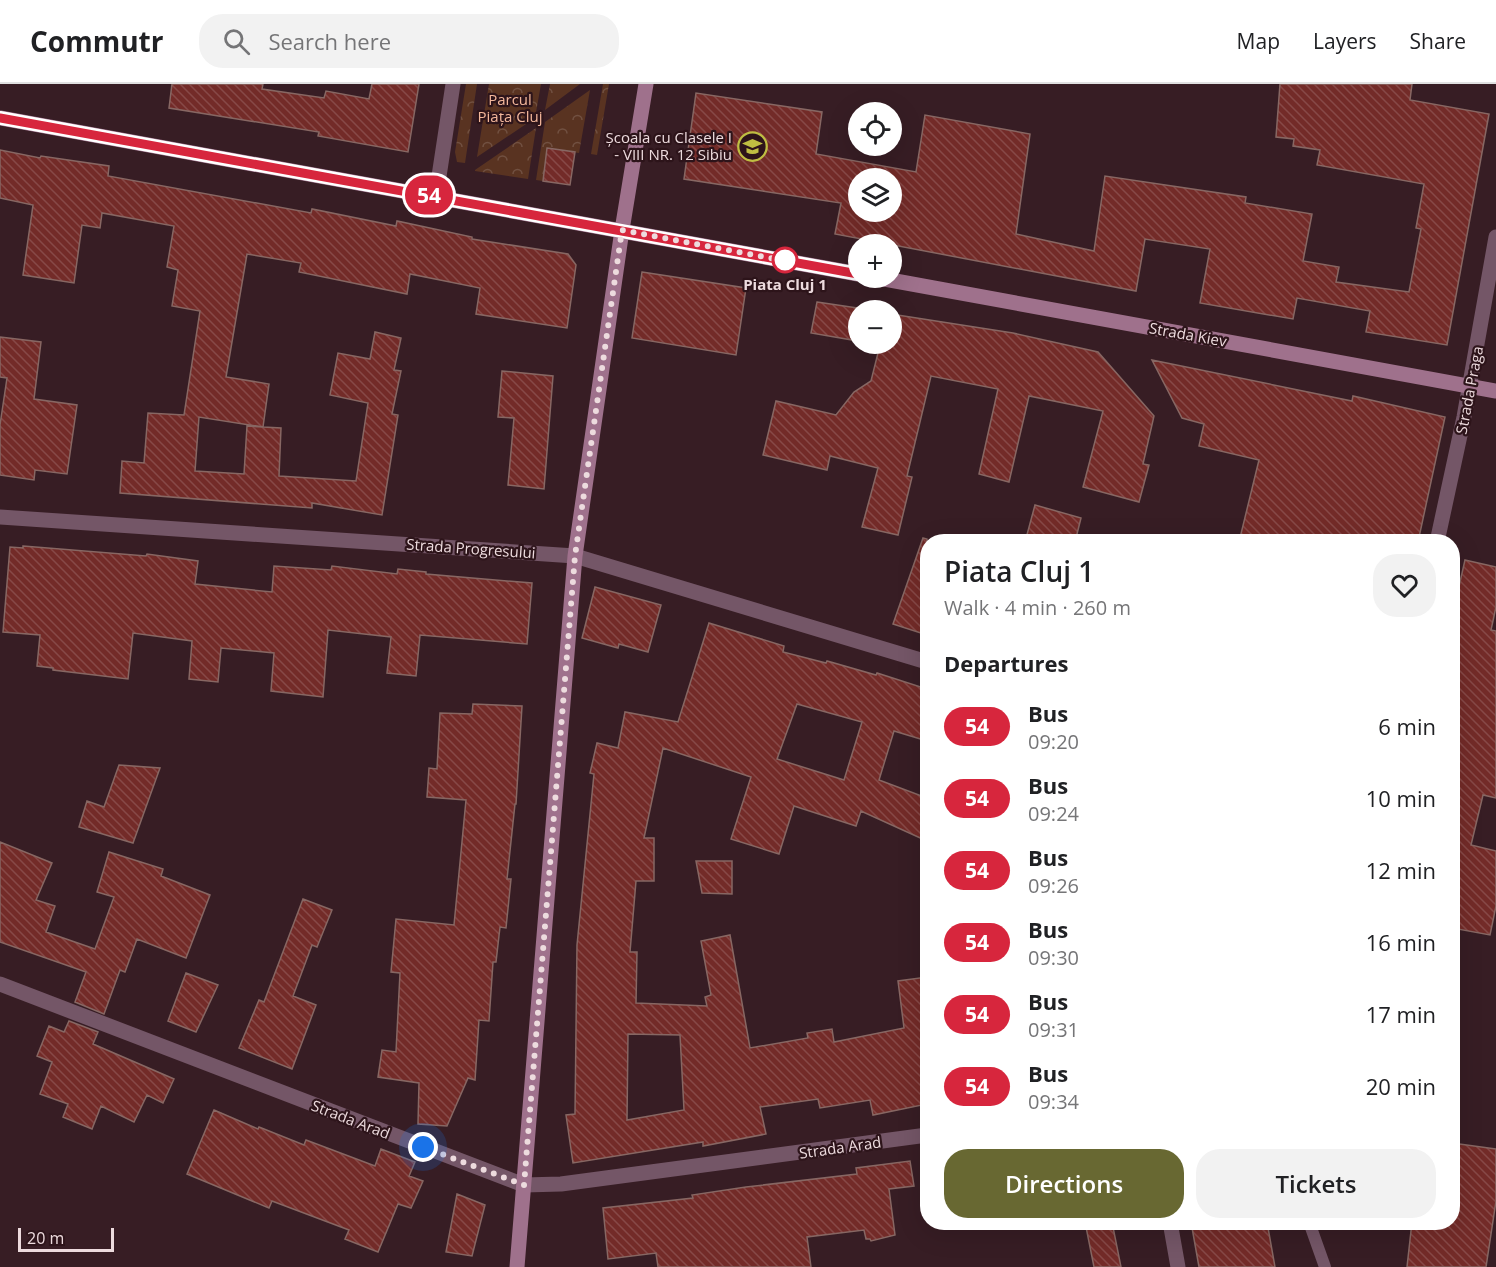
<!DOCTYPE html>
<meta charset="utf-8">
<style>
body{margin:0;font-family:"Open Sans",sans-serif;background:#f2f2f2;color:#202124;height:100vh;display:flex;flex-direction:column;font-size:22px;white-space:nowrap}
*{box-sizing:border-box;margin:0}
p{font-size:20px;color:#757577}
.icon{flex:none;width:33px;height:33px;fill:none;stroke:currentColor;stroke-width:2;stroke-linecap:round;stroke-linejoin:round}
.map{position:relative;flex:1;overflow:hidden}
.drawer{position:absolute;left:920px;top:450px;width:540px;height:696px;display:flex;flex-direction:column;background:#fff;border-radius:24px;box-shadow:0 6px 24px #0002}
.drawer>*{flex:none}
.badge{padding:0 12px;border-radius:20px;font-size:21px;line-height:39px}
.controls{position:absolute;left:848px;top:18px;display:grid;gap:12px}
.controls a{display:grid;place-items:center;width:54px;height:54px;border-radius:50%;background:#fff;box-shadow:0 6px 24px #0002;font-size:30px}
.scale{position:absolute;left:18px;bottom:15px;width:96px;box-sizing:border-box;padding-left:6px;border:3px solid #eddbde;border-top:0;font-size:16px;line-height:21px;white-space:nowrap;color:#eddbde;-webkit-text-stroke:4px #2d141a;paint-order:stroke}
.you{position:absolute;width:30px;height:30px;margin:-15px;border:4px solid #fff;border-radius:50%;background:#1a73e8;box-shadow:0 0 0 9px #1a73e833}
.map>.badge{position:absolute;translate:-50% -50%;box-shadow:0 0 0 3px #fff}
h2{padding:0 24px;font-size:22px;line-height:54px}
.round{display:grid;place-items:center;flex:none;width:63px;height:63px;border-radius:24px;background:#f2f2f2}
.headline{display:flex;align-items:center;justify-content:space-between;height:102px;padding:0 24px}
h1{font-size:28px;font-weight:600;line-height:45px}
.primary-button{display:flex;gap:12px;margin-top:auto;padding:12px 24px}
.primary-button a{flex:1;height:69px;border-radius:24px;background:#686832;color:#fff;font-size:24px;font-weight:600;line-height:69px;text-align:center}
.primary-button a+a{background:#f2f2f2;color:#202124}
ul{padding:0;list-style:none}
li{display:flex;align-items:center;gap:18px;height:72px;padding:0 24px}
li div{flex:1}
li b{display:block;font-size:22px}
li em{font-style:normal}
li .badge{min-width:66px;font-weight:700;text-align:center}
header{display:flex;align-items:center;gap:36px;box-sizing:border-box;height:84px;padding:0 30px;background:#fff;border-bottom:2px solid #e0e0e0}
header strong{font-size:28px}
nav{display:flex;gap:33px;margin-inline-start:auto;font-size:21px}
.search{width:420px;height:54px;background:#f2f2f2;display:flex;align-items:center;gap:15px;box-sizing:border-box;padding:0 21px;border-radius:24px;color:#757577;font-size:22px}
.map>svg:first-child{display:block}
</style>
<header>
<strong>Commutr</strong>
<div class="search"><svg class="icon" aria-label="search" viewBox="0 0 24 24"><circle cx="10" cy="10" r="6"/><path d="M15 15l6 6"/></svg>Search here</div>
<nav><a>Map</a><a>Layers</a><a>Share</a></nav>
</header>
<div class="map">
<svg width="1496" height="1183" viewBox="0 0 1496 1183">
<defs>
<pattern id="park-crowns" width="20" height="18" patternUnits="userSpaceOnUse" patternTransform="scale(1.5)"><rect width="20" height="18" fill="#593321"/><path d="M2 6a3 3 0 1 1 6 0M12 15a3 3 0 1 1 6 0" fill="none" stroke="#715041"/></pattern>
<pattern id="building-back-hatch" width="6" height="6" patternUnits="userSpaceOnUse" patternTransform="scale(1.5)"><rect width="6" height="6" fill="#732b28"/><path d="M-1 5l2 2M0 0l6 6M5-1l2 2" fill="none" stroke="#874947"/></pattern>
</defs>
<rect width="100%" height="100%" fill="#371d24"/>
<path fill="url(#park-crowns)" d="M 466,0 L 477,0 L 465,79 L 457,78 L 455,68 Z
M 489,0 L 541,0 L 535,34 L 477,73 Z
M 550,0 L 580,0 L 545,26 Z
M 603,0 L 609,0 L 597,71 L 591,70 Z
M 590,6 L 579,69 L 547,64 L 543,97 L 536,96 L 545,38 Z
M 536,44 L 528,95 L 475,87 L 475,86 Z"/>
<path fill="url(#building-back-hatch)" stroke="#876763" stroke-width="1.5" fill-rule="evenodd" d="M 172,0 L 263,0 L 262,5 L 324,14 L 326,7 L 369,15 L 372,0 L 419,0 L 408,68 L 318,52 L 319,48 L 169,24 Z
M 1280,0 L 1412,0 L 1410,16 L 1489,30 L 1447,261 L 1366,248 L 1370,227 L 1297,214 L 1293,235 L 1200,219 L 1210,165 L 1145,155 L 1136,207 L 835,150 L 841,119 L 684,95 L 696,9 L 822,28 L 816,70 L 916,88 L 925,31 L 1030,50 L 1016,150 L 1094,167 L 1105,92 L 1246,113 L 1245,119 L 1312,130 L 1303,177 L 1339,183 L 1336,198 L 1409,208 L 1421,145 L 1416,144 L 1424,100 L 1317,81 L 1320,66 L 1293,62 L 1294,55 L 1276,53 ZM 858,94 L 891,94 L 891,128 L 858,128 Z
M 547,64 L 575,68 L 570,101 L 543,97 Z
M 0,66 L 40,74 L 41,72 L 109,82 L 108,92 L 311,129 L 312,125 L 396,142 L 397,137 L 472,153 L 472,155 L 568,170 L 576,181 L 567,244 L 476,230 L 480,204 L 410,190 L 407,210 L 299,188 L 301,179 L 247,170 L 226,293 L 269,300 L 263,343 L 199,333 L 195,387 L 244,390 L 247,342 L 281,344 L 279,392 L 356,397 L 368,319 L 330,311 L 338,269 L 370,275 L 375,248 L 401,254 L 394,286 L 401,287 L 392,330 L 398,331 L 382,431 L 312,419 L 312,424 L 120,409 L 122,377 L 144,379 L 148,329 L 184,331 L 200,227 L 172,222 L 178,186 L 167,183 L 174,142 L 102,129 L 100,144 L 82,141 L 74,199 L 23,191 L 33,121 L 0,114 Z
M 642,188 L 746,204 L 736,271 L 632,254 Z
M 817,218 L 871,226 L 858,226 L 858,257 L 811,249 Z
M 891,230 L 1013,249 L 1098,268 L 1154,332 L 1143,380 L 1149,381 L 1139,418 L 1083,403 L 1103,327 L 1029,312 L 1009,398 L 979,390 L 998,305 L 931,292 L 907,392 L 912,393 L 898,451 L 862,443 L 878,384 L 830,372 L 827,386 L 763,371 L 776,317 L 836,331 L 854,308 L 871,297 L 880,261 L 870,260 L 891,260 Z
M 0,253 L 41,258 L 34,315 L 77,321 L 67,390 L 35,386 L 34,396 L 0,391 L 0,341 L 7,294 L 0,293 Z
M 1152,276 L 1352,317 L 1353,312 L 1445,333 L 1418,458 L 1239,458 L 1259,376 L 1199,362 L 1204,340 L 1182,334 Z
M 502,287 L 553,292 L 544,405 L 508,401 L 514,334 L 498,333 Z
M 1035,421 L 1081,434 L 1075,458 L 1025,458 Z
M 923,454 L 927,455 L 927,551 L 893,540 Z
M 23,462 L 146,472 L 147,470 L 198,477 L 195,500 L 272,508 L 274,482 L 331,486 L 332,482 L 397,490 L 398,485 L 426,488 L 426,490 L 532,499 L 527,560 L 420,551 L 416,592 L 387,589 L 391,553 L 328,546 L 323,613 L 271,607 L 274,569 L 221,564 L 218,598 L 189,595 L 192,557 L 133,549 L 128,595 L 53,586 L 53,584 L 37,582 L 40,551 L 3,548 L 10,463 L 23,464 Z
M 1465,476 L 1496,483 L 1496,523 L 1491,546 L 1496,547 L 1496,714 L 1483,711 L 1471,761 L 1496,767 L 1496,822 L 1490,851 L 1452,844 L 1452,533 Z
M 595,503 L 661,521 L 648,568 L 619,560 L 618,564 L 582,554 Z
M 709,539 L 784,562 L 783,568 L 826,579 L 827,577 L 876,591 L 877,589 L 927,605 L 927,657 L 894,647 L 879,696 L 927,714 L 927,757 L 861,727 L 856,742 L 794,722 L 779,770 L 731,755 L 751,693 L 663,664 L 644,754 L 654,754 L 654,797 L 636,797 L 630,868 L 637,868 L 636,919 L 707,922 L 705,913 L 711,911 L 701,857 L 730,851 L 750,964 L 808,954 L 807,949 L 832,945 L 834,958 L 904,944 L 898,897 L 927,893 L 927,1020 L 873,1031 L 870,1016 L 820,1024 L 818,1015 L 760,1023 L 766,1050 L 703,1062 L 703,1058 L 573,1079 L 566,1031 L 575,1030 L 577,861 L 594,690 L 590,689 L 597,659 L 618,664 L 625,628 L 678,638 ZM 797,620 L 862,638 L 844,696 L 777,675 ZM 628,950 L 680,951 L 684,1026 L 627,1036 Z
M 473,620 L 522,622 L 516,720 L 515,720 L 507,795 L 511,795 L 506,844 L 500,843 L 496,878 L 493,878 L 489,937 L 479,936 L 475,996 L 468,994 L 447,1042 L 418,1040 L 419,999 L 378,993 L 382,966 L 396,968 L 400,889 L 391,888 L 396,835 L 454,841 L 466,716 L 427,713 L 429,684 L 437,685 L 440,629 L 472,630 Z
M 119,681 L 160,684 L 133,759 L 79,743 L 87,717 L 104,723 Z
M 0,758 L 52,779 L 36,816 L 55,822 L 46,848 L 95,865 L 114,813 L 97,808 L 109,768 L 163,785 L 161,792 L 210,811 L 186,874 L 137,855 L 125,888 L 120,886 L 104,930 L 75,918 L 86,888 L 0,858 Z
M 696,777 L 732,777 L 732,810 L 702,809 Z
M 303,815 L 332,826 L 317,863 L 312,861 L 293,912 L 316,921 L 292,985 L 239,964 L 259,916 L 264,918 Z
M 186,889 L 218,901 L 196,948 L 168,937 Z
M 69,937 L 98,948 L 93,960 L 174,995 L 163,1019 L 147,1011 L 134,1038 L 101,1022 L 92,1045 L 63,1033 L 68,1020 L 40,1010 L 52,978 L 37,972 L 49,942 L 64,948 Z
M 214,1026 L 258,1045 L 259,1043 L 304,1061 L 306,1056 L 375,1082 L 381,1065 L 415,1078 L 409,1092 L 423,1097 L 411,1124 L 398,1120 L 378,1168 L 345,1155 L 349,1146 L 272,1117 L 269,1124 L 187,1090 Z
M 1452,1059 L 1496,1065 L 1496,1117 L 1486,1183 L 1407,1183 L 1412,1138 L 1452,1138 Z
M 910,1077 L 914,1102 L 889,1105 L 895,1151 L 871,1157 L 870,1155 L 866,1155 L 864,1146 L 807,1153 L 811,1183 L 658,1183 L 656,1169 L 608,1175 L 603,1124 L 693,1114 L 692,1111 L 746,1103 L 857,1090 L 856,1084 Z
M 457,1110 L 485,1121 L 472,1172 L 446,1168 Z
M 1106,1138 L 1112,1138 L 1121,1183 L 1094,1183 L 1086,1143 Z
M 1191,1138 L 1267,1138 L 1275,1183 L 1199,1183 Z"/>
<g fill="none" stroke-linecap="round" stroke-linejoin="round">
<path stroke="#745667" stroke-width="12" d="M 1309,1138 L 1325,1183"/>
<path stroke="#745667" stroke-width="15" d="M 436,112 L 453,0
M 0,433 L 575,472 L 927,578
M 1437,458 L 1464,333 L 1496,153
M 0,900 L 524,1101 L 561,1100 L 927,1051
M 1170,1138 L 1178,1183"/>
<path stroke="#9f718c" stroke-width="15" d="M 0,34 L 858,190
M 879,194 L 1496,307
M 517,1183 L 575,472 L 622,146 L 646,0"/>
</g>
<g fill="none" stroke-linecap="round" stroke-linejoin="round">
<defs>
<path id="line" d="M 0,34 L 858,190"/>
</defs>
<use href="#line" stroke="#fff" stroke-width="14"/>
<use href="#line" stroke="#d7263d" stroke-width="9"/>
<path stroke="#eddbde" stroke-width="6" stroke-dasharray="0 10.8" d="M 423,1063 L 524,1101 L 575,472 L 622,146 L 792,178 L 785,176"/>
</g>
<defs>
<symbol id="school-ring" viewBox="-11 -11 22 22"><circle r="9.5" fill="#2d141a" stroke="#bfbe42" stroke-width="1.5"/><path d="M0-5L7-2L0 1L-7-2ZM-4 1L0 2.5L4 1V4Q0 6-4 4Z" fill="#bfbe42"/></symbol>
</defs>
<g fill-rule="evenodd">
<use href="#school-ring" x="736" y="46" width="33" height="33"/>
</g>
<circle fill="#fff" stroke="#d7263d" stroke-width="3" cx="785" cy="176" r="12"/>
<g text-anchor="middle" dominant-baseline="central" stroke-width="4.5" stroke-linejoin="round" paint-order="stroke">
<g font-size="15" fill="#f3b79b" stroke="#2d141a">
<text x="510" y="15">Parcul<tspan x="510" dy="17">Piața Cluj</tspan></text>
</g>
<g font-size="15" fill="#eddbde" stroke="#2d141a" text-anchor="end">
<text x="732" y="53">Școala cu Clasele I<tspan x="732" dy="17">- VIII NR. 12 Sibiu</tspan></text>
</g>
<g font-size="15" font-weight="bold" fill="#eddbde" stroke="#2d141a">
<text x="785" y="200">Piata Cluj 1</text>
</g>
<g font-size="15" fill="#eddbde" stroke="#2d141a">
<text transform="translate(1188 250) rotate(10)">Strada Kiev</text>
<text transform="translate(1469 306) rotate(-79)">Strada Praga</text>
<text transform="translate(471 464) rotate(4)">Strada Progresului</text>
<text transform="translate(351 1035) rotate(21)">Strada Arad</text>
<text transform="translate(840 1063) rotate(-8)">Strada Arad</text>
</g>
</g>
</svg>
<div class="controls">
<a><svg class="icon" aria-label="locate" viewBox="0 0 24 24"><circle cx="12" cy="12" r="6"/><path d="M12 2v4M12 18v4M2 12h4M18 12h4"/></svg></a>
<a><svg class="icon" aria-label="layers" viewBox="0 0 24 24"><path d="M12 4l9 5-9 5-9-5zM3 14l9 5 9-5"/></svg></a>
<a>+</a>
<a>−</a>
</div>
<div class="scale">20 m</div>
<div class="you" style="left:423px;top:1063px"></div>
<b class="badge" style="left:429px;top:111px;background:#d7263d;color:#fff">54</b>
<section class="drawer">
<div class="headline"><div><h1>Piata Cluj 1</h1><p>Walk · 4 min · 260 m</p></div><a class="round"><svg class="icon" aria-label="heart" viewBox="0 0 24 24"><path d="M12 20l-8-8c-3-5 5-10 8-4 3-6 11-1 8 4z"/></svg></a></div>
<h2>Departures</h2>
<ul>
<li><span class="badge" style="background:#d7263d;color:#fff">54</span><div><b>Bus</b><p>09:20</p></div><em>6 min</em></li>
<li><span class="badge" style="background:#d7263d;color:#fff">54</span><div><b>Bus</b><p>09:24</p></div><em>10 min</em></li>
<li><span class="badge" style="background:#d7263d;color:#fff">54</span><div><b>Bus</b><p>09:26</p></div><em>12 min</em></li>
<li><span class="badge" style="background:#d7263d;color:#fff">54</span><div><b>Bus</b><p>09:30</p></div><em>16 min</em></li>
<li><span class="badge" style="background:#d7263d;color:#fff">54</span><div><b>Bus</b><p>09:31</p></div><em>17 min</em></li>
<li><span class="badge" style="background:#d7263d;color:#fff">54</span><div><b>Bus</b><p>09:34</p></div><em>20 min</em></li>
</ul>
<div class="primary-button"><a>Directions</a><a>Tickets</a></div>
</section>
</div>
